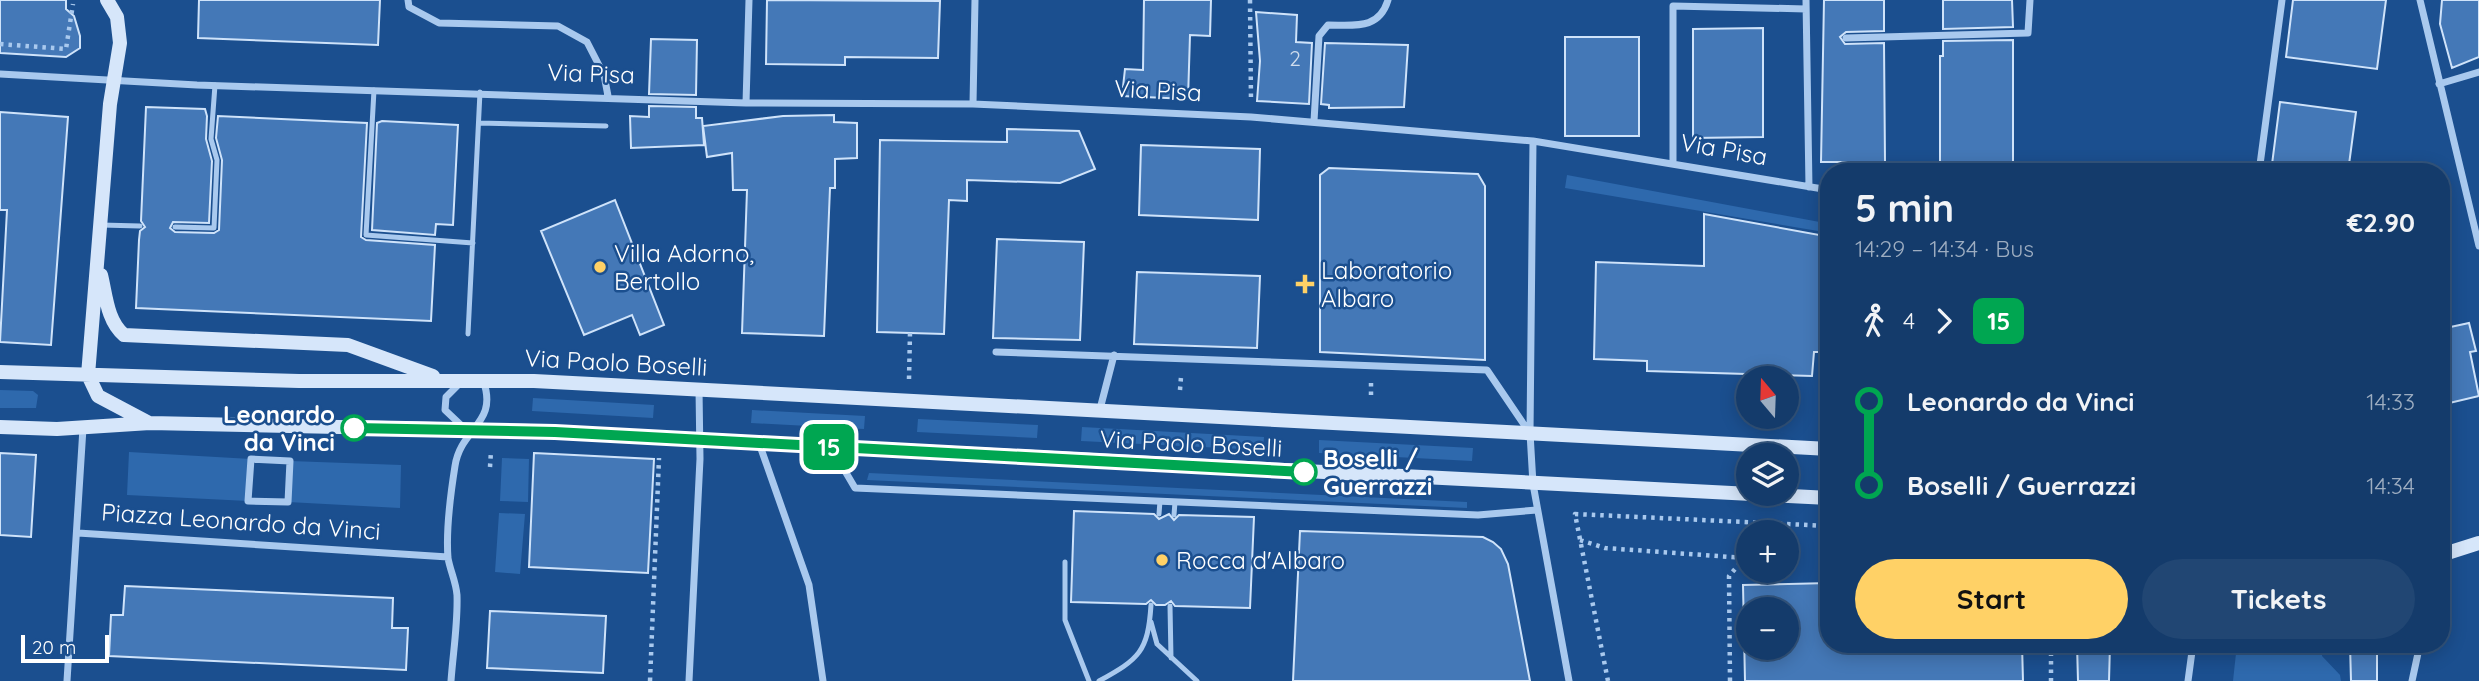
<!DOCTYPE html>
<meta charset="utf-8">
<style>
body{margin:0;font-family:Quicksand,sans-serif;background:#214673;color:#f1f3f6;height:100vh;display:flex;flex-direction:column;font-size:26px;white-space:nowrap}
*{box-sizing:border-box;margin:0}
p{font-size:23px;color:#9dadc1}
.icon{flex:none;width:38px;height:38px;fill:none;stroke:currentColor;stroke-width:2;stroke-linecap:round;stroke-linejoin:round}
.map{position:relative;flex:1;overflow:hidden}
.details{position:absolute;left:1820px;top:163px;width:630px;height:490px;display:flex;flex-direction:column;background:#143b6b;border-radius:28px;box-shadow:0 4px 18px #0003,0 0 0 2px #33557e}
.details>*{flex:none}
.badge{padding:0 14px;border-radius:10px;font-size:24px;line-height:46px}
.needle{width:46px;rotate:341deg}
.tools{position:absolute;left:1736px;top:366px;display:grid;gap:14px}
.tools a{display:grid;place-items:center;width:63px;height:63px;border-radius:50%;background:#143b6b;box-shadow:0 4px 18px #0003,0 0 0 2px #33557e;font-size:35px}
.scale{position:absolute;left:21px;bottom:18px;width:88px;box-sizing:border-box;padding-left:7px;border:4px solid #fff;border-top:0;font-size:19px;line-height:24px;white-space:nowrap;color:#fff;-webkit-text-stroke:5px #1b4f8f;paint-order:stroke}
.map>.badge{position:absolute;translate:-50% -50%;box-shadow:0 0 0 4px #fff}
.legs{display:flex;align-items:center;gap:10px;height:77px;padding:0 35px;font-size:23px}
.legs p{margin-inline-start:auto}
.overview{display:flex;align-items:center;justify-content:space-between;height:119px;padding:0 35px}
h1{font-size:38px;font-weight:700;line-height:52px}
.button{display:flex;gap:14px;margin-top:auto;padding:14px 35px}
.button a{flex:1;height:80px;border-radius:42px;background:#ffd166;color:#111;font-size:28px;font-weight:700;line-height:80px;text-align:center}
.button a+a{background:#214673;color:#f1f3f6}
ul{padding:0 35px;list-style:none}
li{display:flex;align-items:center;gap:24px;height:84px;font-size:26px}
li i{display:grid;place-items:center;width:10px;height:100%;margin:0 9px;background:currentColor}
li i::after{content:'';width:18px;height:18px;margin:-9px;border:5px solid;border-radius:50%;background:#143b6b}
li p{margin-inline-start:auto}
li:first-child i{background:linear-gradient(#0000 50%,currentColor 0)}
li:last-child i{background:linear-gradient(currentColor 50%,#0000 0)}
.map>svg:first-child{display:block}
</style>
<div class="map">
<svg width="2479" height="681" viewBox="0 0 2479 681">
<rect width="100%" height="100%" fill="#1b4f8f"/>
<path fill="#2e69ad" d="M 1567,175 L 1825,223 L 1824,232 L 1565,188 Z
M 0,390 L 33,391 L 38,395 L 36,408 L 0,408 Z
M 533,398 L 654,405 L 653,418 L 532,411 Z
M 752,410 L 865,416 L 864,429 L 751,423 Z
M 918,419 L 1038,425 L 1037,438 L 917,432 Z
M 1082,427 L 1264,437 L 1263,450 L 1081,441 Z
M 1319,440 L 1473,448 L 1472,461 L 1319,453 Z
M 129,452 L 251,459 L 248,501 L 127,495 Z
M 502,458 L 529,459 L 528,502 L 500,501 Z
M 290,461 L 401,465 L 400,508 L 288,502 Z
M 869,473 L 1467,502 L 1467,508 L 867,480 Z
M 499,513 L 525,514 L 520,574 L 495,572 Z
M 2237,644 L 2323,644 L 2322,656 L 2340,675 L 2341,681 L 2233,681 Z"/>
<path fill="#4478b7" stroke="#cfe3fa" stroke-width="2" fill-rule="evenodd" d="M 0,0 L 66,0 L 66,9 L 74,16 L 80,36 L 80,48 L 66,57 L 0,53 Z
M 199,0 L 380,0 L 378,45 L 198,38 Z
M 767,0 L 940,1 L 938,58 L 845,57 L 845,65 L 766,64 Z
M 1144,0 L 1211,0 L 1210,36 L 1190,35 L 1188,99 L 1122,96 L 1125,69 L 1143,70 Z
M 1824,0 L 1884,0 L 1884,31 L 1846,32 L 1840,37 L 1845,44 L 1884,43 L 1885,162 L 1821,162 Z
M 1943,0 L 2012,0 L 2013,27 L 1943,29 Z
M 2293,0 L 2386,0 L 2377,69 L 2286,57 Z
M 2442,0 L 2479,0 L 2479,57 L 2452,68 L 2440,24 Z
M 1256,12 L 1297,15 L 1296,42 L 1312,43 L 1309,104 L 1257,101 L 1260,61 Z
M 1763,28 L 1763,137 L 1693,138 L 1693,29 Z
M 1565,37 L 1639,37 L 1639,136 L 1565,136 Z
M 651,39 L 697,40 L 696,95 L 649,94 Z
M 2013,40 L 2013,163 L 1940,163 L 1940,56 L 1943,56 L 1943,41 Z
M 1325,43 L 1408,45 L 1404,107 L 1329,108 L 1329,105 L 1321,104 Z
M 2280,102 L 2356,112 L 2348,172 L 2271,172 Z
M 649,106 L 696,107 L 696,118 L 702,118 L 704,145 L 631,148 L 630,116 L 649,117 Z
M 146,107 L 205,109 L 207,116 L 206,139 L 212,161 L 209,223 L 173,222 L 170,228 L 175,232 L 214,233 L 219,230 L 222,160 L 216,138 L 218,116 L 367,123 L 361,237 L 366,240 L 435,245 L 431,321 L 136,308 L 139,240 L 140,231 L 145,227 L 141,221 Z
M 0,112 L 68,117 L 51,345 L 0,342 L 7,210 L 0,210 Z
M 834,115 L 834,122 L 857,123 L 857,158 L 835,159 L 835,188 L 830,188 L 824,336 L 742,333 L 747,190 L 733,190 L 732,153 L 707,157 L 703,126 L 783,116 Z
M 382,121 L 458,125 L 453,225 L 436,224 L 435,235 L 372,230 L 377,123 Z
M 1007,129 L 1079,131 L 1095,169 L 1060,183 L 967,180 L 967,201 L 949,200 L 944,334 L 877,332 L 880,140 L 1007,142 Z
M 1141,145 L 1260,149 L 1258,220 L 1139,215 Z
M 1329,168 L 1478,174 L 1485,186 L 1485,360 L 1320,352 L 1320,175 Z
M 615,200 L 664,325 L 640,335 L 632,315 L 584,335 L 541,231 Z
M 1704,214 L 1825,236 L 1824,352 L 1814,352 L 1812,376 L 1647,371 L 1647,361 L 1594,359 L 1596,262 L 1704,266 Z
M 997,239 L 1084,242 L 1080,340 L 993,338 Z
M 1137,272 L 1260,276 L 1257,348 L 1134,344 Z
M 2469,323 L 2476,351 L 2470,352 L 2479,396 L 2441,405 L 2441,329 Z
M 0,453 L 36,455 L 31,537 L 0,535 Z
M 534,453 L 654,459 L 648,573 L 529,567 Z
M 1074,511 L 1154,514 L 1159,519 L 1169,514 L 1174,520 L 1179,515 L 1254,517 L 1250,608 L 1175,606 L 1171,601 L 1165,605 L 1156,605 L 1151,600 L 1146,604 L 1071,602 Z
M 1300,531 L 1483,537 L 1493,542 L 1501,549 L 1508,564 L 1530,681 L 1293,681 Z
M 1829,583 L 1829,644 L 2022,644 L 2023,681 L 1745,681 L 1743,585 ZM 1748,609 L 1787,609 L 1787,648 L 1748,648 Z
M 125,586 L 393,598 L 392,628 L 408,628 L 406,670 L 109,656 L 111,615 L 123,615 Z
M 490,611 L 606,616 L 603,673 L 487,668 Z
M 2077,644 L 2110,644 L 2109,681 L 2078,681 Z
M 2350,644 L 2377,644 L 2377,681 L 2351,681 Z"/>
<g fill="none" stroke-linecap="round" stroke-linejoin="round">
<path stroke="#a9c9ee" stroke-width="4.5" stroke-dasharray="3.5 5" stroke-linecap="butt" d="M 1250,0 L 1251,101
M 0,44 L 66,49 L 73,4
M 1974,172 L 1975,163
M 909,379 L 910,333
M 1371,383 L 1371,400
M 1180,390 L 1181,377
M 490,467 L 491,451
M 1580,540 L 1605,548 L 1745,558
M 2051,644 L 2051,681
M 650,681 L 659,458
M 1608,681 L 1575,514 L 1829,526
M 1730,681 L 1729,576 L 1748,554"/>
<path stroke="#a9c9ee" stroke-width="5" d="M 374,90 L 366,235 L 473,243
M 479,123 L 606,126
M 101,225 L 140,226
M 175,227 L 214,228 L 217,160 L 211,139 L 215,85
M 468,334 L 480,92
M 1159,514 L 1160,501
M 1174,515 L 1175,502
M 1065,562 L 1065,620 L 1089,681
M 1170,606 L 1171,658
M 1151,622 L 1157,644 L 1197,681
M 1099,681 C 1139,659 1148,652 1151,605"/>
<path stroke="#a9c9ee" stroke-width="7" d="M 408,0 L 409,7 L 439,23 L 558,26 L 587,42 L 604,75 L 608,96
M 1806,0 L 1809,187
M 2420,0 L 2479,246
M 1846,38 L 2028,33 L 2030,0
M 0,74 L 197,85 L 746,103 L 973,104 L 1251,117 L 1533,141 L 1829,190
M 2439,84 L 2479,72
M 746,103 L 749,0
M 973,104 L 975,0
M 1314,121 L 1319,36 L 1328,25 C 1355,25 1379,30 1388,0
M 1533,141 L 1530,433 L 1533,484 L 1569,681
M 1673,164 L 1673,6 L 1806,9
M 2259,172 L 2282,0
M 996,352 L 1487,370 L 1529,432
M 460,383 L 446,397 L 445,410 L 463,427
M 1100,409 L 1114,355
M 759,443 L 809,585 L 823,681
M 844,447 L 845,471 L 855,488 L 1478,515 L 1537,510
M 251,459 L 290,461 L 288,502 L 248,501 Z
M 78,533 L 448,557
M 67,681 L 83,428
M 451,681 C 453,653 458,623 457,595 C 456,582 450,570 448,558 C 446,533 451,491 455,466 C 461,427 499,424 483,380
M 689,681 L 700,459 L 699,389
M 2188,681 L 2193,644
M 2412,681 L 2420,644"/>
<path stroke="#d6e6fa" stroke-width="14" d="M 107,0 L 117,17 L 120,43 L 110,104 L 88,375 L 98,396 L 149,423
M 101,275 C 106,295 107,321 124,335 L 348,345 L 433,376
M 0,372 L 299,381 L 534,381 L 1829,449
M 0,427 L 57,429 L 150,423 L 531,431 L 1829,498
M 2441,555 L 2479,543"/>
</g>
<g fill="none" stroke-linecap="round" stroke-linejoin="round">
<defs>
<path id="line-1" d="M 354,428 L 555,432 L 1304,472"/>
</defs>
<use href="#line-1" stroke="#fff" stroke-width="16"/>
<use href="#line-1" stroke="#00a651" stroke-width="10"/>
</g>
<g fill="#ffd166" stroke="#1b4f8f" stroke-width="2.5">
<circle cx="600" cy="267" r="7"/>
<path d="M1301.5 273.5h7v7h7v7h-7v7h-7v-7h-7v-7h7z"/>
<circle cx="1162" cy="560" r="7"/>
</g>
<g fill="#fff" stroke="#00a651" stroke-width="3.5">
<circle cx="354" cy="428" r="12"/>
<circle cx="1304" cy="472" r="12"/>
</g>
<g text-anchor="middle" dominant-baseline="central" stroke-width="5" stroke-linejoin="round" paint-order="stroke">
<g font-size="21" fill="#d0dded">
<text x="1295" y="58">2</text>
</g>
<g font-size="24" fill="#fff" stroke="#1b4f8f">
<text transform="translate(591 73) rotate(2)">Via Pisa</text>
<text transform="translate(1158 90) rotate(3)">Via Pisa</text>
<text transform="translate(1724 149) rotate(10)">Via Pisa</text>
<text transform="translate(616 362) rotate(3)">Via Paolo Boselli</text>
<text transform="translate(1191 443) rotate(3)">Via Paolo Boselli</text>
<text transform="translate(241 521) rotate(4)">Piazza Leonardo da Vinci</text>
</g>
<g font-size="24" fill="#fff" stroke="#1b4f8f" text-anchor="start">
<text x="614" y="253">Villa Adorno,<tspan x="614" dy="28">Bertollo</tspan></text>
<text x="1321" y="270">Laboratorio<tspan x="1321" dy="28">Albaro</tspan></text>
<text x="1176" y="560">Rocca d'Albaro</text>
</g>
<g font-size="24" font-weight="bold" fill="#fff" stroke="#1b4f8f" text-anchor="end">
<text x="335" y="414">Leonardo<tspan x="335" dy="28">da Vinci</tspan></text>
<text x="1323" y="458" text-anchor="start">Boselli /<tspan x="1323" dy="28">Guerrazzi</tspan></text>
</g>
</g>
</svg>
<div class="tools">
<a><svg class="needle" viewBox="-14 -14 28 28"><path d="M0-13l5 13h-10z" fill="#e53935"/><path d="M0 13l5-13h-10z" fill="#9dadc1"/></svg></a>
<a><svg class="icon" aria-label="layers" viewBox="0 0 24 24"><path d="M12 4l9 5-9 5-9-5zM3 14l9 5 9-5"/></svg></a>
<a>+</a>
<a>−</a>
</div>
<div class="scale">20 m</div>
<b class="badge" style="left:829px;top:447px;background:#00a651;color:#fff">15</b>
<section class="details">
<div class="overview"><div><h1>5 min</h1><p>14:29 – 14:34 · Bus</p></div><b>€2.90</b></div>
<div class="legs"><svg class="icon" aria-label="walk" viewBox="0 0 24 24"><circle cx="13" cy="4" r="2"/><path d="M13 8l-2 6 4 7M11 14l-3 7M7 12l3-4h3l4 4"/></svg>4<svg class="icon" aria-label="forward" viewBox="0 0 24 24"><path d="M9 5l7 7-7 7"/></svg><b class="badge" style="background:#00a651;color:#fff">15</b></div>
<ul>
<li><i style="color:#00a651"></i><b>Leonardo da Vinci</b><p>14:33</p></li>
<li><i style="color:#00a651"></i><b>Boselli / Guerrazzi</b><p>14:34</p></li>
</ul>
<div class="button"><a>Start</a><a>Tickets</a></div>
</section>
</div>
